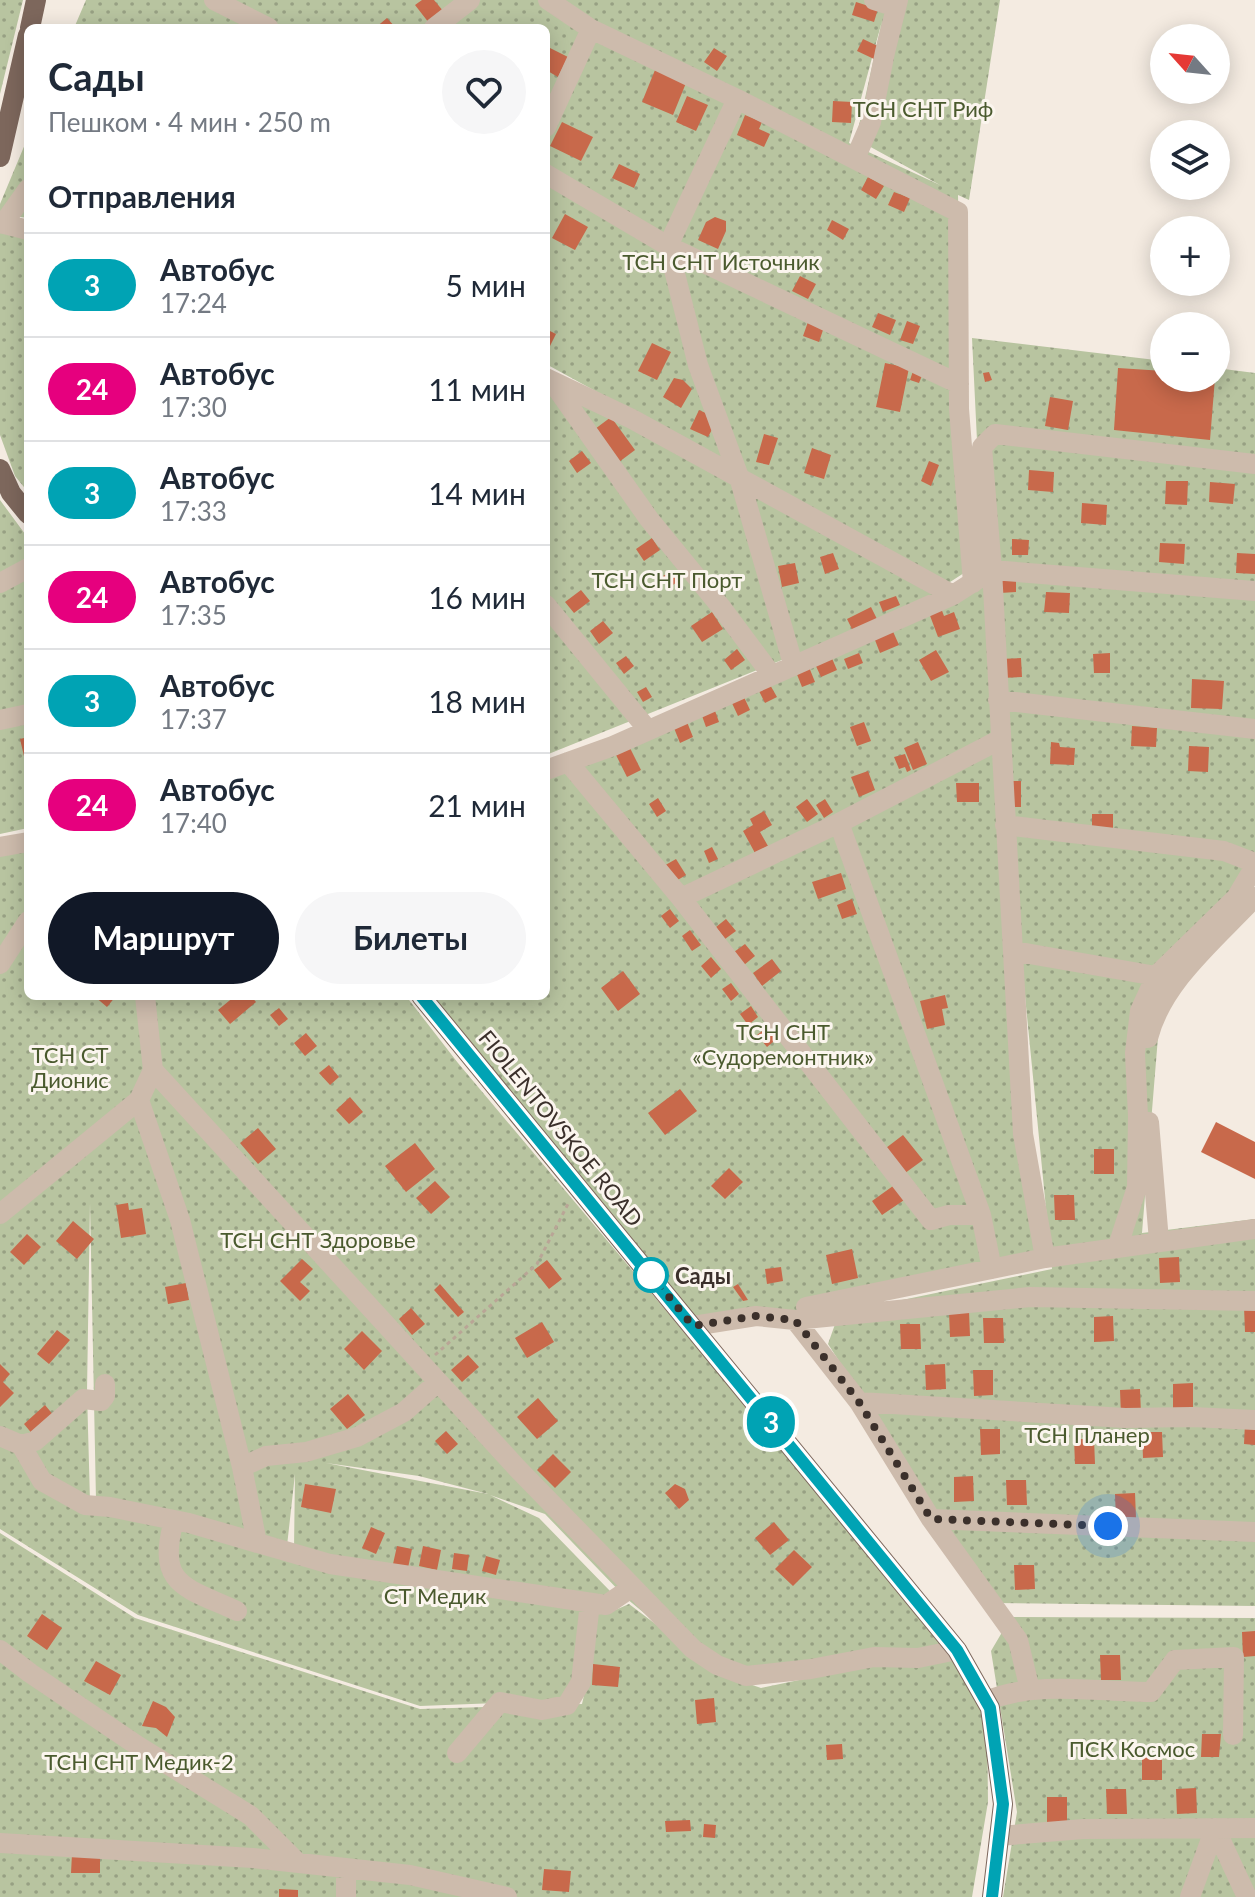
<!DOCTYPE html>
<html lang="ru">
<meta charset="utf-8">
<style>
body{margin:0;font-family:Lato,sans-serif;background:#f6f6f7;color:#1f2937;height:100vh;display:flex;flex-direction:column;font-size:30px;white-space:nowrap}
*{box-sizing:border-box;margin:0}
p{font-size:26px;color:#747a83}
.icon{flex:none;width:44px;height:44px;fill:none;stroke:currentColor;stroke-width:2;stroke-linecap:round;stroke-linejoin:round}
.map{position:relative;flex:1;overflow:hidden}
.details{position:absolute;left:24px;top:24px;width:526px;height:976px;display:flex;flex-direction:column;background:#fff;border-radius:12px;box-shadow:0 4px 20px #0003}
.details>*{flex:none}
.badge{padding:0 16px;border-radius:26px;font-size:28px;line-height:52px}
.needle{width:52px;rotate:297deg}
.controls{position:absolute;left:1150px;top:24px;display:grid;gap:16px}
.controls a{display:grid;place-items:center;width:80px;height:80px;border-radius:50%;background:#fff;box-shadow:0 4px 20px #0003;font-size:40px}
.you{position:absolute;width:40px;height:40px;margin:-20px;border:6px solid #fff;border-radius:50%;background:#1a73e8;box-shadow:0 0 0 12px #1a73e833}
.map>.badge{position:absolute;translate:-50% -50%;box-shadow:0 0 0 4px #fff}
h2{padding:0 24px;font-size:30px;line-height:72px}
.round{display:grid;place-items:center;flex:none;width:84px;height:84px;border-radius:42px;background:#f6f6f7}
.headline{display:flex;align-items:center;justify-content:space-between;height:136px;padding:0 24px}
h1{font-size:38px;font-weight:700;line-height:60px}
.button{display:flex;gap:16px;margin-top:auto;padding:16px 24px}
.button a{flex:1;height:92px;border-radius:48px;background:#111827;color:#fff;font-size:32px;font-weight:700;line-height:92px;text-align:center}
.button a+a{background:#f6f6f7;color:#1f2937}
ul{padding:0;list-style:none}
li{display:flex;align-items:center;gap:24px;height:104px;padding:0 24px;border-top:2px solid #e0e1e3}
li div{flex:1}
li b{display:block;font-size:30px}
li em{font-style:normal}
li .badge{min-width:88px;font-weight:700;text-align:center}
.map>svg:first-child{display:block}
</style>
<div class="map">
<svg width="1255" height="1897" viewBox="0 0 1255 1897">
<defs>
<pattern id="garden-dots" width="8" height="8" patternUnits="userSpaceOnUse" patternTransform="scale(2)"><rect width="8" height="8" fill="#b8c4a0"/><path d="M2 2h.1M6 6h.1" fill="none" stroke="#97a083" stroke-width="1.8" stroke-linecap="round"/></pattern>
</defs>
<rect width="100%" height="100%" fill="#f4ebe1"/>
<path fill="url(#garden-dots)" fill-rule="evenodd" d="M 0,0 L 23,0 L 0,94 Z
M 86,0 L 1000,0 L 969,200 L 958,195 L 964,573 L 947,584 L 546,364 L 546,28 L 74,28 ZM 882,21 L 856,139 L 940,185 L 849,143 Z
M 28,137 L 28,218 L 0,214 L 0,204 Z
M 0,218 L 28,222 L 28,492 L 15,476 L 0,435 Z
M 972,338 L 1164,361 L 1164,378 L 1216,378 L 1216,368 L 1255,373 L 1255,877 L 1162,988 L 1142,1233 L 1255,1219 L 1255,1606 L 996,1603 L 828,1344 L 839,1313 L 1052,1269 L 989,632 L 1044,1266 L 707,1333 L 433,996 L 546,996 L 546,769 L 984,584 Z
M 546,371 L 943,595 L 546,755 Z
M 0,500 L 28,538 L 28,828 L 0,834 Z
M 28,844 L 28,996 L 141,996 L 151,1093 L 153,996 L 406,996 L 458,1063 L 947,1645 L 723,1675 L 761,1688 L 871,1665 L 948,1654 L 987,1720 L 988,1802 L 972,1897 L 0,1897 L 0,1533 L 135,1618 L 420,1709 L 582,1704 L 592,1661 L 579,1700 L 420,1706 L 138,1615 L 0,1529 L 0,851 ZM 90,1203 L 96,1500 L 287,1546 L 295,1474 L 294,1549 L 90,1501 L 87,1392 ZM 326,1463 L 419,1476 L 488,1494 ZM 490,1495 L 545,1514 L 626,1598 L 674,1638 L 629,1604 L 604,1615 L 610,1591 L 539,1518 Z
M 1011,1617 L 1255,1618 L 1255,1897 L 1003,1897 L 1017,1812 L 991,1651 Z"/>
<path fill="#c8694b" d="M 422,0 L 434,0 L 444,12 L 429,23 L 415,5 Z
M 856,2 L 878,9 L 874,22 L 852,15 Z
M 387,18 L 396,28 L 375,28 Z
M 863,39 L 880,47 L 874,59 L 857,51 Z
M 546,46 L 568,57 L 558,77 L 546,70 Z
M 714,48 L 727,56 L 717,71 L 704,62 Z
M 655,70 L 686,83 L 673,115 L 642,102 Z
M 687,96 L 708,105 L 696,131 L 676,122 Z
M 833,101 L 852,102 L 851,123 L 832,122 Z
M 745,115 L 762,122 L 759,129 L 770,134 L 764,147 L 737,135 Z
M 562,122 L 593,137 L 581,161 L 550,146 Z
M 619,164 L 640,174 L 634,188 L 612,178 Z
M 868,177 L 884,186 L 876,199 L 861,190 Z
M 894,192 L 910,198 L 904,212 L 888,205 Z
M 565,214 L 588,227 L 575,250 L 552,238 Z
M 715,217 L 726,221 L 726,231 L 718,249 L 698,240 L 706,222 Z
M 832,220 L 849,229 L 843,240 L 827,230 Z
M 800,276 L 816,284 L 808,299 L 792,291 Z
M 878,313 L 896,320 L 890,335 L 872,327 Z
M 809,319 L 825,324 L 819,342 L 803,336 Z
M 907,321 L 920,326 L 913,344 L 900,340 Z
M 546,329 L 556,334 L 546,354 Z
M 652,343 L 671,352 L 657,380 L 638,371 Z
M 885,363 L 909,368 L 900,412 L 876,407 Z
M 1118,368 L 1164,371 L 1164,378 L 1215,378 L 1210,440 L 1114,430 Z
M 913,371 L 923,373 L 919,383 L 910,380 Z
M 989,372 L 992,380 L 985,382 L 983,373 Z
M 674,378 L 683,380 L 692,389 L 681,408 L 663,397 Z
M 1050,397 L 1073,401 L 1068,430 L 1045,426 Z
M 699,410 L 710,415 L 715,424 L 708,437 L 690,429 Z
M 611,417 L 635,450 L 615,465 L 591,432 Z
M 764,434 L 778,438 L 769,465 L 756,462 Z
M 812,448 L 831,455 L 824,479 L 804,473 Z
M 582,451 L 591,463 L 577,473 L 569,461 Z
M 929,461 L 939,465 L 931,486 L 921,481 Z
M 1029,470 L 1054,472 L 1053,492 L 1028,490 Z
M 1166,481 L 1188,481 L 1187,505 L 1165,504 Z
M 1210,482 L 1235,484 L 1233,504 L 1209,502 Z
M 1082,503 L 1107,505 L 1106,525 L 1081,523 Z
M 652,538 L 660,550 L 644,561 L 636,549 Z
M 1012,539 L 1029,540 L 1028,555 L 1012,555 Z
M 1160,543 L 1185,544 L 1184,564 L 1159,562 Z
M 833,553 L 839,569 L 825,574 L 820,557 Z
M 1237,553 L 1255,554 L 1255,574 L 1236,573 Z
M 795,563 L 799,583 L 782,587 L 778,566 Z
M 674,570 L 680,580 L 670,587 L 663,576 Z
M 1016,579 L 1016,592 L 1000,593 L 1000,580 Z
M 581,590 L 590,601 L 574,613 L 565,602 Z
M 1046,592 L 1070,593 L 1069,613 L 1044,612 Z
M 896,596 L 900,605 L 883,612 L 879,602 Z
M 871,607 L 877,619 L 853,631 L 847,619 Z
M 941,608 L 944,616 L 954,612 L 960,629 L 938,637 L 929,613 Z
M 712,612 L 723,629 L 702,642 L 691,626 Z
M 603,621 L 613,633 L 599,644 L 590,631 Z
M 891,627 L 899,645 L 880,653 L 873,635 Z
M 737,649 L 745,660 L 731,670 L 724,660 Z
M 936,650 L 949,672 L 931,681 L 919,660 Z
M 859,653 L 863,663 L 848,669 L 844,659 Z
M 1110,653 L 1110,673 L 1094,673 L 1093,654 Z
M 626,656 L 634,666 L 624,674 L 616,663 Z
M 831,656 L 837,670 L 821,677 L 815,664 Z
M 1021,658 L 1022,677 L 1001,678 L 1000,659 Z
M 809,667 L 815,682 L 802,687 L 796,672 Z
M 1192,679 L 1224,681 L 1222,709 L 1191,708 Z
M 769,683 L 777,697 L 765,703 L 758,689 Z
M 646,687 L 652,697 L 643,702 L 637,692 Z
M 743,695 L 750,710 L 738,716 L 731,701 Z
M 714,708 L 719,722 L 706,727 L 701,713 Z
M 687,722 L 693,737 L 680,743 L 674,728 Z
M 864,722 L 871,741 L 857,746 L 850,727 Z
M 1132,726 L 1157,728 L 1156,747 L 1131,746 Z
M 28,737 L 28,769 L 27,769 L 20,739 Z
M 918,742 L 927,764 L 913,770 L 904,748 Z
M 1051,742 L 1059,743 L 1060,747 L 1075,748 L 1074,765 L 1050,764 Z
M 629,746 L 641,770 L 627,777 L 615,753 Z
M 1189,746 L 1209,747 L 1208,772 L 1188,771 Z
M 905,754 L 911,770 L 907,772 L 905,767 L 899,769 L 894,757 Z
M 868,771 L 875,790 L 859,797 L 851,777 Z
M 1005,781 L 1021,781 L 1021,807 L 1005,807 Z
M 956,783 L 979,783 L 979,802 L 957,802 Z
M 658,798 L 666,811 L 657,817 L 649,804 Z
M 807,799 L 818,814 L 807,822 L 796,807 Z
M 825,799 L 833,812 L 824,818 L 816,805 Z
M 764,811 L 772,825 L 760,832 L 768,846 L 755,853 L 743,831 L 753,825 L 750,819 Z
M 1092,814 L 1113,814 L 1113,830 L 1092,830 Z
M 712,847 L 718,859 L 709,863 L 704,851 Z
M 676,859 L 686,875 L 671,884 L 662,867 Z
M 841,873 L 846,889 L 818,899 L 812,882 Z
M 852,899 L 857,914 L 842,919 L 837,905 Z
M 670,909 L 679,921 L 670,928 L 661,916 Z
M 726,919 L 736,931 L 725,939 L 716,927 Z
M 690,930 L 701,945 L 692,951 L 682,936 Z
M 745,944 L 755,956 L 744,965 L 734,952 Z
M 711,957 L 721,969 L 711,978 L 701,966 Z
M 772,959 L 781,971 L 762,986 L 753,973 Z
M 623,971 L 640,994 L 618,1011 L 601,988 Z
M 731,983 L 739,994 L 731,1001 L 722,989 Z
M 945,995 L 948,1008 L 942,1009 L 945,1025 L 927,1029 L 920,1001 Z
M 94,996 L 116,996 L 107,1007 Z
M 235,996 L 251,996 L 256,1002 L 230,1024 L 218,1010 Z
M 751,1006 L 758,1017 L 748,1025 L 740,1014 Z
M 279,1008 L 288,1019 L 279,1026 L 270,1015 Z
M 770,1025 L 779,1037 L 767,1047 L 757,1035 Z
M 306,1033 L 317,1046 L 305,1056 L 294,1043 Z
M 329,1065 L 339,1077 L 330,1085 L 319,1073 Z
M 680,1089 L 697,1111 L 665,1135 L 648,1113 Z
M 350,1097 L 363,1112 L 349,1124 L 336,1110 Z
M 1216,1122 L 1255,1142 L 1255,1179 L 1201,1152 Z
M 258,1128 L 276,1149 L 258,1164 L 240,1143 Z
M 903,1135 L 923,1160 L 901,1176 L 882,1151 Z
M 415,1143 L 435,1169 L 406,1192 L 385,1166 Z
M 1094,1149 L 1114,1149 L 1114,1174 L 1094,1174 Z
M 729,1168 L 743,1182 L 725,1199 L 711,1186 Z
M 435,1181 L 450,1197 L 431,1214 L 416,1198 Z
M 900,1181 L 910,1196 L 882,1215 L 872,1201 Z
M 1054,1195 L 1074,1195 L 1075,1220 L 1055,1220 Z
M 128,1203 L 129,1210 L 142,1208 L 146,1234 L 121,1238 L 116,1205 Z
M 73,1221 L 94,1239 L 77,1259 L 56,1241 Z
M 27,1234 L 41,1247 L 24,1265 L 10,1252 Z
M 852,1249 L 858,1278 L 832,1284 L 826,1255 Z
M 1179,1257 L 1180,1282 L 1160,1283 L 1159,1258 Z
M 302,1259 L 313,1269 L 300,1282 L 310,1291 L 300,1301 L 280,1281 Z
M 547,1260 L 562,1279 L 549,1289 L 534,1270 Z
M 781,1267 L 783,1281 L 767,1284 L 765,1269 Z
M 186,1283 L 189,1300 L 168,1304 L 165,1287 Z
M 440,1284 L 464,1312 L 458,1317 L 434,1290 Z
M 738,1284 L 748,1300 L 743,1301 L 733,1287 Z
M 1244,1307 L 1255,1307 L 1255,1332 L 1245,1332 Z
M 411,1308 L 425,1324 L 412,1335 L 399,1319 Z
M 969,1311 L 970,1336 L 950,1337 L 949,1312 Z
M 1113,1316 L 1114,1341 L 1094,1342 L 1094,1317 Z
M 983,1318 L 1003,1318 L 1004,1343 L 984,1343 Z
M 542,1322 L 554,1342 L 527,1358 L 515,1338 Z
M 900,1324 L 920,1324 L 921,1349 L 901,1349 Z
M 57,1330 L 70,1340 L 49,1364 L 37,1354 Z
M 362,1331 L 382,1351 L 364,1370 L 344,1349 Z
M 468,1355 L 479,1367 L 462,1382 L 451,1370 Z
M 0,1364 L 10,1374 L 3,1382 L 14,1393 L 0,1407 Z
M 945,1364 L 946,1389 L 926,1390 L 925,1365 Z
M 973,1370 L 993,1370 L 993,1395 L 974,1396 Z
M 1193,1383 L 1193,1408 L 1173,1409 L 1173,1384 Z
M 1140,1389 L 1141,1414 L 1121,1415 L 1120,1390 Z
M 348,1394 L 365,1415 L 347,1429 L 330,1409 Z
M 538,1398 L 558,1421 L 537,1439 L 517,1417 Z
M 45,1405 L 55,1417 L 34,1436 L 24,1424 Z
M 1245,1423 L 1255,1424 L 1255,1445 L 1244,1444 Z
M 980,1429 L 1000,1429 L 1000,1454 L 981,1455 Z
M 446,1431 L 458,1444 L 447,1454 L 435,1441 Z
M 1142,1432 L 1162,1432 L 1163,1457 L 1143,1458 Z
M 1074,1439 L 1094,1439 L 1095,1464 L 1075,1464 Z
M 553,1454 L 571,1472 L 555,1488 L 537,1470 Z
M 973,1476 L 974,1501 L 954,1502 L 954,1477 Z
M 1006,1480 L 1026,1480 L 1027,1505 L 1007,1505 Z
M 305,1484 L 336,1489 L 331,1513 L 301,1507 Z
M 675,1484 L 685,1489 L 689,1500 L 679,1509 L 665,1493 Z
M 1135,1493 L 1136,1518 L 1116,1519 L 1115,1494 Z
M 774,1522 L 789,1540 L 770,1555 L 755,1538 Z
M 371,1527 L 385,1533 L 376,1554 L 362,1548 Z
M 397,1546 L 412,1549 L 408,1568 L 393,1564 Z
M 423,1546 L 441,1550 L 437,1570 L 419,1566 Z
M 794,1550 L 812,1567 L 793,1586 L 775,1569 Z
M 454,1553 L 469,1555 L 467,1571 L 452,1569 Z
M 486,1556 L 500,1560 L 496,1575 L 482,1571 Z
M 1014,1565 L 1034,1565 L 1035,1589 L 1015,1590 Z
M 42,1614 L 62,1628 L 47,1650 L 27,1636 Z
M 1255,1631 L 1255,1656 L 1243,1657 L 1242,1632 Z
M 1100,1655 L 1120,1655 L 1121,1680 L 1101,1680 Z
M 96,1661 L 121,1675 L 110,1695 L 84,1681 Z
M 593,1664 L 620,1667 L 618,1687 L 592,1685 Z
M 714,1698 L 716,1722 L 697,1724 L 695,1700 Z
M 153,1701 L 166,1707 L 175,1717 L 167,1737 L 156,1728 L 142,1726 Z
M 1202,1734 L 1221,1734 L 1219,1757 L 1201,1757 Z
M 842,1744 L 843,1759 L 827,1760 L 826,1745 Z
M 1162,1755 L 1162,1780 L 1142,1780 L 1142,1756 Z
M 1196,1788 L 1197,1813 L 1177,1814 L 1176,1789 Z
M 1106,1789 L 1126,1789 L 1127,1814 L 1107,1814 Z
M 1047,1797 L 1067,1797 L 1067,1822 L 1047,1822 Z
M 690,1820 L 691,1831 L 666,1832 L 665,1821 Z
M 704,1824 L 716,1825 L 715,1838 L 703,1837 Z
M 72,1854 L 100,1854 L 100,1873 L 71,1873 Z
M 544,1869 L 571,1871 L 569,1892 L 542,1890 Z
M 279,1889 L 298,1890 L 298,1897 L 279,1897 Z"/>
<g fill="none" stroke-linecap="round" stroke-linejoin="round">
<path stroke="#b9a596" stroke-width="3" stroke-dasharray="4 4" stroke-linecap="butt" d="M 435,1355 L 537,1264 L 568,1204"/>
<path stroke="#cdbbac" stroke-width="20" d="M 214,0 L 269,28
M 548,0 L 591,29 L 737,99 L 958,212 L 959,409 L 973,583
M 874,0 L 896,7
M 434,28 L 470,0
M 737,99 L 668,246 L 698,365 L 739,477 L 793,664
M 546,127 L 591,29
M 855,159 L 871,122 L 885,52 L 898,0
M 546,174 L 668,246 L 959,384
M 0,223 L 28,230
M 3,224 L 28,189
M 546,378 L 632,419 L 953,595
M 553,383 L 649,519 L 721,607 L 771,674
M 0,583 L 28,568
M 546,605 L 648,730
M 998,700 L 1255,729
M 0,720 L 28,714
M 568,762 L 681,898 L 931,1220 L 949,1215 L 981,1215
M 546,770 L 613,746 L 953,595 L 992,570 L 1255,591
M 839,823 L 981,1215 L 992,1269
M 1005,825 L 1224,851 L 1255,863
M 0,847 L 28,842
M 681,898 L 839,823 L 1001,739
M 1013,951 L 1156,976
M 0,964 L 28,921
M 1148,1038 C 1162,982 1216,939 1255,897
M 153,1070 L 517,1468 L 693,1649 L 717,1665 L 746,1676 L 811,1669 L 874,1657 L 918,1658 L 957,1650
M 139,1100 L 180,1220 L 242,1467 L 266,1456 L 306,1452 L 357,1437 L 404,1412 L 438,1382
M 1149,1122 L 1159,1241
M 0,1214 L 139,1100 L 153,1070 L 145,996
M 1118,1246 L 1137,1187 L 1138,1116 L 1135,1053 L 1140,1011 L 1156,976 L 1236,898 L 1255,866
M 1045,1258 L 1023,1134 L 992,570 L 982,447 L 995,434 L 1255,464
M 806,1307 L 1045,1258 L 1255,1229
M 795,1320 L 859,1402 L 931,1519 L 1255,1532
M 693,1326 L 756,1316 L 795,1320 L 1030,1297 L 1255,1301
M 859,1402 L 1125,1418 L 1192,1417 L 1255,1420
M 0,1436 L 21,1445 L 42,1481 L 85,1505 L 110,1507 L 189,1523 L 330,1564 L 606,1605 L 631,1588
M 21,1445 L 35,1441 L 83,1399 L 101,1401 L 105,1396 L 105,1384
M 242,1467 L 257,1543
M 931,1519 L 1018,1640 L 1030,1690
M 174,1520 C 156,1586 185,1587 237,1611
M 0,1650 L 30,1673 L 138,1746 L 251,1816 L 298,1863
M 986,1701 C 1038,1680 1096,1692 1151,1692 L 1175,1660 L 1234,1657 L 1233,1735
M 457,1753 L 500,1702 L 542,1710 L 567,1705 L 581,1682 L 590,1603
M 1215,1828 L 1247,1897
M 999,1836 L 1083,1829 L 1255,1828
M 0,1843 L 253,1858 L 410,1875 L 507,1897
M 346,1868 L 346,1897
M 1190,1897 L 1215,1828"/>
<path stroke="#7d675c" stroke-width="20" d="M 30,28 L 36,0
M 0,157 L 28,35
M 0,469 L 11,493 L 28,514
M 421,996 L 957,1650 L 990,1708 L 1003,1804 L 992,1897"/>
</g>
<g fill="none" stroke-linecap="round" stroke-linejoin="round">
<defs>
<path id="line" d="M 421,996 L 957,1650 L 990,1708 L 1003,1804 L 992,1897"/>
</defs>
<use href="#line" stroke="#fff" stroke-width="18"/>
<use href="#line" stroke="#00a3b4" stroke-width="12"/>
<path stroke="#3b302b" stroke-width="8" stroke-dasharray="0 14.4" d="M 651,1275 L 693,1326 L 756,1316 L 795,1320 L 859,1402 L 931,1519 L 1108,1526"/>
</g>
<circle fill="#fff" stroke="#00a3b4" stroke-width="4" cx="651" cy="1275" r="16"/>
<g text-anchor="middle" dominant-baseline="central" stroke-width="6" stroke-linejoin="round" paint-order="stroke">
<g font-size="22" fill="#4a5a2e" stroke="#fbf5ee">
<text x="923" y="108">ТСН СНТ Риф</text>
<text x="721" y="261">ТСН СНТ Источник</text>
<text x="667" y="579">ТСН СНТ Порт</text>
<text x="783" y="1031">ТСН СНТ<tspan x="783" dy="25">«Судоремонтник»</tspan></text>
<text x="70" y="1054">ТСН СТ<tspan x="70" dy="25">Дионис</tspan></text>
<text x="318" y="1239">ТСН СНТ Здоровье</text>
<text x="1087" y="1434">ТСН Планер</text>
<text x="435" y="1595">СТ Медик</text>
<text x="1132" y="1748">ПСК Космос</text>
<text x="139" y="1761">ТСН СНТ Медик-2</text>
</g>
<g font-size="22" fill="#3b302b" stroke="#fbf5ee">
<text transform="translate(561 1128) rotate(51)">FIOLENTOVSKOE ROAD</text>
</g>
<g font-size="22" font-weight="bold" fill="#3b302b" stroke="#fbf5ee" text-anchor="start">
<text x="675" y="1275">Сады</text>
</g>
</g>
</svg>
<div class="controls">
<a><svg class="needle" viewBox="-14 -14 28 28"><path d="M0-13l5 13h-10z" fill="#e53935"/><path d="M0 13l5-13h-10z" fill="#747a83"/></svg></a>
<a><svg class="icon" aria-label="layers" viewBox="0 0 24 24"><path d="M12 4l9 5-9 5-9-5zM3 14l9 5 9-5"/></svg></a>
<a>+</a>
<a>−</a>
</div>
<div class="you" style="left:1108px;top:1526px"></div>
<b class="badge" style="left:771px;top:1422px;background:#00a3b4;color:#fff">3</b>
<section class="details">
<div class="headline"><div><h1>Сады</h1><p>Пешком · 4 мин · 250 m</p></div><a class="round"><svg class="icon" aria-label="heart" viewBox="0 0 24 24"><path d="M12 20l-8-8c-3-5 5-10 8-4 3-6 11-1 8 4z"/></svg></a></div>
<h2>Отправления</h2>
<ul>
<li><span class="badge" style="background:#00a3b4;color:#fff">3</span><div><b>Автобус</b><p>17:24</p></div><em>5 мин</em></li>
<li><span class="badge" style="background:#e6007e;color:#fff">24</span><div><b>Автобус</b><p>17:30</p></div><em>11 мин</em></li>
<li><span class="badge" style="background:#00a3b4;color:#fff">3</span><div><b>Автобус</b><p>17:33</p></div><em>14 мин</em></li>
<li><span class="badge" style="background:#e6007e;color:#fff">24</span><div><b>Автобус</b><p>17:35</p></div><em>16 мин</em></li>
<li><span class="badge" style="background:#00a3b4;color:#fff">3</span><div><b>Автобус</b><p>17:37</p></div><em>18 мин</em></li>
<li><span class="badge" style="background:#e6007e;color:#fff">24</span><div><b>Автобус</b><p>17:40</p></div><em>21 мин</em></li>
</ul>
<div class="button"><a>Маршрут</a><a>Билеты</a></div>
</section>
</div>
